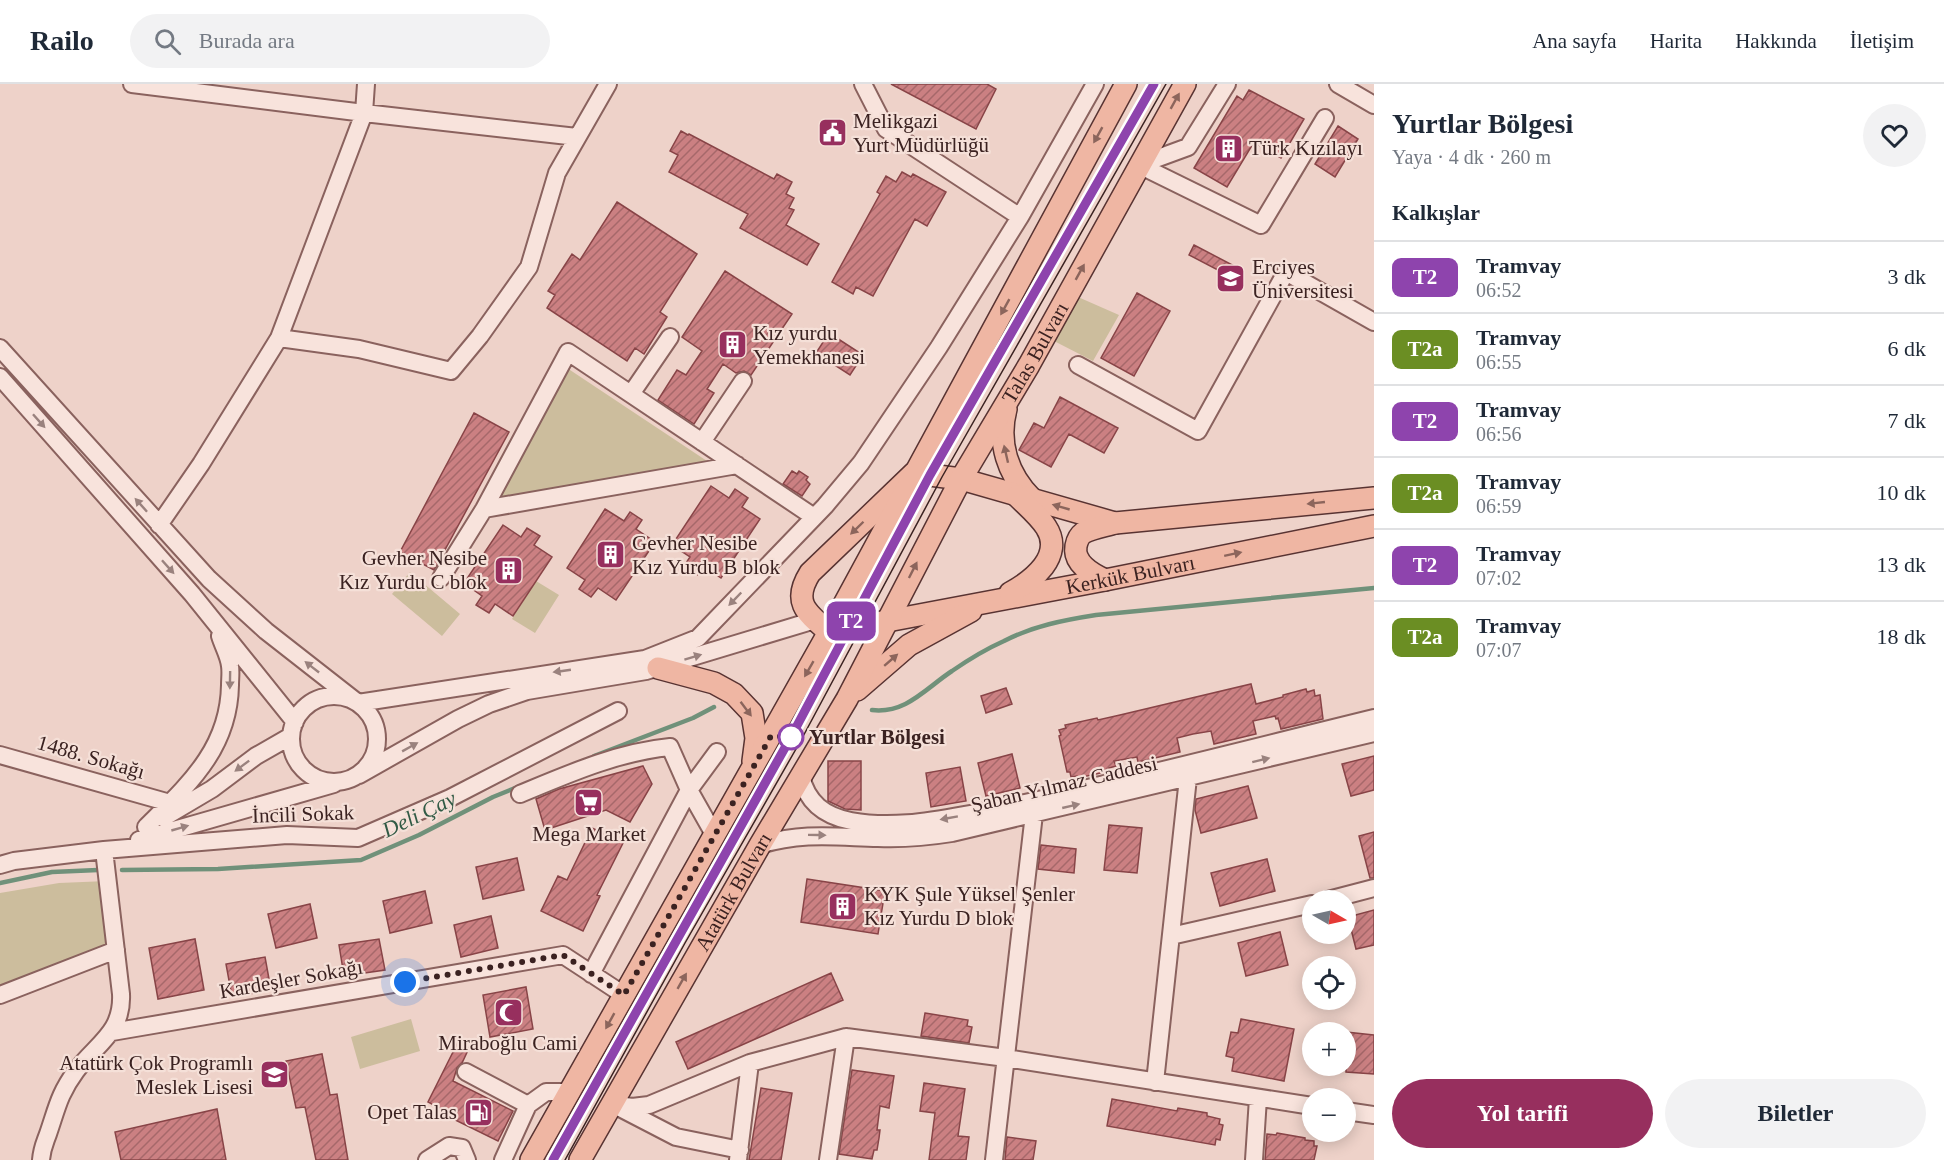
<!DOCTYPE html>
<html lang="tr">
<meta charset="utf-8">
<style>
body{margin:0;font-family:"Times New Roman",serif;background:#f2f2f3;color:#1f2937;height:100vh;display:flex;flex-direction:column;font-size:22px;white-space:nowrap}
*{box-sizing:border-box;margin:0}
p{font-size:20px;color:#747a83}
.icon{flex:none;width:33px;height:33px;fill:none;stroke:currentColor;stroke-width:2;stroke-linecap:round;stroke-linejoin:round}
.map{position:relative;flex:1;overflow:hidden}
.sheet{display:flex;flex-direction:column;background:#fff;width:570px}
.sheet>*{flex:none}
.badge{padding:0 12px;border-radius:9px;font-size:21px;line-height:39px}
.needle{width:39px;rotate:99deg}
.fabs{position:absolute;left:1302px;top:806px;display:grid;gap:12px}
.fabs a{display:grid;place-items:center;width:54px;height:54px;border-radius:50%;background:#fff;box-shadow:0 3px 15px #0003;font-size:30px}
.you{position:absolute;width:30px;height:30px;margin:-15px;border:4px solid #fff;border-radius:50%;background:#1a73e8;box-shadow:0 0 0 9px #1a73e833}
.map>.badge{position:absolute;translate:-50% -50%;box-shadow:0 0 0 3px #fff}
h2{padding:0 18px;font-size:22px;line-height:54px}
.round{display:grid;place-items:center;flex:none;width:63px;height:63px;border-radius:32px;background:#f2f2f3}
.summary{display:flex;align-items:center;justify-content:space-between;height:102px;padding:0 18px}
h1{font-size:28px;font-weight:800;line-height:45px}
.primary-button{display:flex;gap:12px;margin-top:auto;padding:12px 18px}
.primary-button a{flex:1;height:69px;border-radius:36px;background:#972f5e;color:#fff;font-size:24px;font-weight:800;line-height:69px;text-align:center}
.primary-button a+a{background:#f2f2f3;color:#1f2937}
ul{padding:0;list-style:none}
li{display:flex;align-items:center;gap:18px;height:72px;padding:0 18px;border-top:2px solid #e0e1e3}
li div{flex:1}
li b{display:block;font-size:22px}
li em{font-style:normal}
li .badge{min-width:66px;font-weight:700;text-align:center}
header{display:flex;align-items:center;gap:36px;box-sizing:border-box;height:84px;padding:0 30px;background:#fff;border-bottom:2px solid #e0e1e3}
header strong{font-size:28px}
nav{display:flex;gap:33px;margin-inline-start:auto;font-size:21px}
.search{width:420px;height:54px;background:#f2f2f3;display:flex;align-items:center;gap:15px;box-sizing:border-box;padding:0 21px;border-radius:33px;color:#747a83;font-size:22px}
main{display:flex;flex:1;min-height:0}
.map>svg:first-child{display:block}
</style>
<header>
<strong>Railo</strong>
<div class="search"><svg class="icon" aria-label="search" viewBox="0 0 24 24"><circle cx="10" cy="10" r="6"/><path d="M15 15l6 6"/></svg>Burada ara</div>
<nav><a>Ana sayfa</a><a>Harita</a><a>Hakkında</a><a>İletişim</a></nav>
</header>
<main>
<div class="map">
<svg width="1374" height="1076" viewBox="0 0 1374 1076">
<defs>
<pattern id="building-hatch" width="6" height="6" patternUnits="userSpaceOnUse" patternTransform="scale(1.5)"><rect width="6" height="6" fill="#cb8082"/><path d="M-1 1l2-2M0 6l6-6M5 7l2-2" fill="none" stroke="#a6686a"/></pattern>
</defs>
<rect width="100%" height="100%" fill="#eed2c9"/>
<path fill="#ccbd9d" d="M 1078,213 L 1119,231 L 1093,277 L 1054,257 Z
M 567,284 L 713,381 L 490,422 Z
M 410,488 L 460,530 L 442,552 L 392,510 Z
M 536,497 L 559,511 L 535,549 L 512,535 Z
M 107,797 L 112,861 L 0,904 L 0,809 L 59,799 Z
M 411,935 L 420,967 L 360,985 L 351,953 Z"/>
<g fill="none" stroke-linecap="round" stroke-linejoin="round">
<path stroke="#70917a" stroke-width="4.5" d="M 872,626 C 906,630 926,604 952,587 C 968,576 986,565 1004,557 C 1033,542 1064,536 1096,531 L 1374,504
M 594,672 L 693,634 L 714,623
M 122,786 L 218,785 L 361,776 L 419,751 L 493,713 L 520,702
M 0,799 L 52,788 L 98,786"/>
</g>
<path fill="url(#building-hatch)" stroke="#884447" stroke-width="1.5" d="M 891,0 L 987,0 L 996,5 L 976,45 Z
M 1249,6 L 1304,35 L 1281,74 L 1254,58 L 1227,103 L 1194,84 L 1237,12 L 1243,16 Z
M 1338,42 L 1358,55 L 1335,93 L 1315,80 Z
M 681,47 L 688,51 L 689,50 L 774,95 L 777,90 L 792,98 L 786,110 L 794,114 L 789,124 L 794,126 L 786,141 L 819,160 L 807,181 L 740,144 L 748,130 L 669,88 L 678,71 L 670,67 Z
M 902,88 L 911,93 L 913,90 L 946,108 L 927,142 L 915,135 L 873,212 L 856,203 L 853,210 L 832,198 L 880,110 L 877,108 L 886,92 L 896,98 Z
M 617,118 L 697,170 L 660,228 L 667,233 L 644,270 L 635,264 L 627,277 L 547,224 L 555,211 L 548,207 L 572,170 L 580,176 Z
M 1194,161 L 1242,186 L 1237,196 L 1189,171 Z
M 725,187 L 792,230 L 751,291 L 744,287 L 736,289 L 723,280 L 707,305 L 714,309 L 694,340 L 658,316 L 677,286 L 686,291 L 702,267 L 682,253 Z
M 1137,209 L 1170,227 L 1134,292 L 1101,274 Z
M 829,249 L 863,271 L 850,291 L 816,269 Z
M 1060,313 L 1118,344 L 1104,369 L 1069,350 L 1051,383 L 1019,366 L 1034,339 L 1044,344 Z
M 474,329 L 509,348 L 434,486 L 400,468 Z
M 792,387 L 797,390 L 799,387 L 808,393 L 806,396 L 810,400 L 802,412 L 783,400 Z
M 711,402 L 729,414 L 735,405 L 748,414 L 742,423 L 760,435 L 721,494 L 703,482 L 697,491 L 684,482 L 690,473 L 672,461 Z
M 605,425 L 624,437 L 630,428 L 642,436 L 636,445 L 655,458 L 616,516 L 598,504 L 591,513 L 579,505 L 585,496 L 567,484 Z
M 503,441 L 521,453 L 527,444 L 540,452 L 534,461 L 552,473 L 513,532 L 495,520 L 489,529 L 476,521 L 482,512 L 464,499 Z
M 1251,600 L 1256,620 L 1283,613 L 1283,611 L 1306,605 L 1307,608 L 1314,606 L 1315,612 L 1320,611 L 1323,635 L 1281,645 L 1278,634 L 1276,635 L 1275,632 L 1253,637 L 1256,650 L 1214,660 L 1211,647 L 1193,650 L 1177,654 L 1180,668 L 1138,678 L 1137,673 L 1114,677 L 1116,682 L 1109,684 L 1110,687 L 1078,694 L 1077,692 L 1071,693 L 1070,688 L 1067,688 L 1059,652 L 1061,651 L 1059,646 L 1066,644 L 1065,641 L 1097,634 L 1098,636 L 1120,631 Z
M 1006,604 L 1012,620 L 986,629 L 981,612 Z
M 1012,670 L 1020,704 L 986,712 L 978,679 Z
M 1374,672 L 1374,706 L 1351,712 L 1342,680 Z
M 828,677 L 861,677 L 861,726 L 845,725 L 828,717 Z
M 643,682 L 652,700 L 630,738 L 606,726 L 545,746 L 536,715 L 559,705 Z
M 960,683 L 966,717 L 931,723 L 926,689 Z
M 1248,702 L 1257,734 L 1201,749 L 1195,726 L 1196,715 Z
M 1109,741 L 1142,744 L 1137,789 L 1104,786 Z
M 592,744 L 623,759 L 597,811 L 600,812 L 583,847 L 541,827 L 558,792 L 567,796 Z
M 1374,748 L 1374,794 L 1370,794 L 1359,752 Z
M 1041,761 L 1076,765 L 1074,789 L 1038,785 Z
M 517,774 L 524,806 L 483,815 L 476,783 Z
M 1267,775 L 1275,807 L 1220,822 L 1211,789 Z
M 807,795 L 885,807 L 878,850 L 801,838 Z
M 425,807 L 432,839 L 390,849 L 383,817 Z
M 310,820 L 317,854 L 276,864 L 268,830 Z
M 1374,826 L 1374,861 L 1356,865 L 1348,833 Z
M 491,832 L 498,864 L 461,873 L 454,841 Z
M 1280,848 L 1288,881 L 1246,892 L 1238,859 Z
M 195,855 L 204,906 L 158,915 L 149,864 Z
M 379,855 L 385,886 L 344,892 L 339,861 Z
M 265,873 L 271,906 L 232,913 L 226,880 Z
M 831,889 L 843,916 L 688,985 L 676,958 Z
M 526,903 L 533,945 L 490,953 L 483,911 Z
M 925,929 L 968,936 L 967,942 L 972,943 L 969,959 L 921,952 Z
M 1241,935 L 1294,945 L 1284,997 L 1232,987 L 1234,974 L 1226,972 L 1231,948 L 1238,949 Z
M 1346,948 L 1374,951 L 1374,990 L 1346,988 Z
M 458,958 L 469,964 L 462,979 L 457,984 L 453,997 L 513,1027 L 498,1057 L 443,1030 L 445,1027 L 428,1018 Z
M 322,970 L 330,1011 L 337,1010 L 348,1076 L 316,1076 L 305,1023 L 296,1024 L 286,977 Z
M 852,986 L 894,992 L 889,1024 L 880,1022 L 877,1046 L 880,1046 L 879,1054 L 877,1066 L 874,1066 L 872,1075 L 839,1070 Z
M 924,999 L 965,1005 L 958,1052 L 969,1053 L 966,1076 L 929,1076 L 935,1029 L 920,1027 Z
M 761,1004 L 792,1009 L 781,1076 L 749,1076 Z
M 1112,1015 L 1177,1027 L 1178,1024 L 1207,1029 L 1207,1032 L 1220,1035 L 1219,1040 L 1223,1041 L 1220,1056 L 1216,1055 L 1215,1061 L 1107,1042 Z
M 217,1025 L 226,1076 L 121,1076 L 115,1048 Z
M 1277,1049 L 1305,1054 L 1305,1056 L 1314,1057 L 1314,1062 L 1317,1062 L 1314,1076 L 1265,1076 L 1267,1050 L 1276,1051 Z
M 1007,1053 L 1036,1057 L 1033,1076 L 1005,1076 Z"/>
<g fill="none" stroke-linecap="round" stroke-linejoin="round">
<defs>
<path id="minor" d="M 132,0 L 364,29 L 577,53
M 863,0 L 886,45 L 1020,133
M 1338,0 L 1374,21
M 1139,81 L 1261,141 L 1325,34
M 1139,81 L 1188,63 L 1227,0
M 279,254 L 359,265 L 451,287 L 480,252 L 529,183 L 557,89 L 608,0
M 0,264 L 209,495 L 266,547 L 358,619 L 645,575 L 698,554 L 825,422 L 861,379 L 939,263 L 1020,133 L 1095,0
M 1078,281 L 1198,347 L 1286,188 L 1374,238
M 0,293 L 192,510 L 295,638
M 631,310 L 670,253
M 702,358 L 743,297
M 484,425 L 737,381
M 159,441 L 201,380 L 279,254 L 364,29 L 366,0
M 441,494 L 484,425 L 568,268 L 814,433
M291 655a43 43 0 1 1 86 0a43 43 0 1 1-86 0Z
M 0,671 L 170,719
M 359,691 L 458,635 L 489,620 L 527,607 L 646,587 L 815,536
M 801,692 C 807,719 825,732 851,737 C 889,744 926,738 964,731 C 1007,724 1049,714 1092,703 C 1186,681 1280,657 1374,634
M 520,710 C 568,690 618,668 670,663 L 689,706 L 715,752
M 163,734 L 212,705 L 256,672 L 291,652
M 146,743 C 188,701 229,665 230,601 C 230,595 231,588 230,582 C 229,572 223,562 220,552
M 139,756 L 334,700
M 760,761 C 802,748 836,753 878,754 C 903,755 927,753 952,749 L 1374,649
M 0,781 L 14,777 L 104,766 L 287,751 L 358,754 L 450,714 L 618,627
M 1328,816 L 1374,804
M 1171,852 L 1312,820
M 591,890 L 689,706 L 717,668
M 0,911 L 116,866
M 112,948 L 563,871 L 624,911
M 466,988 L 528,1021
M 1155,998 L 1188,694
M 611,1020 L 632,1023 L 649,1021 L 750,979 L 846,953 L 1006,974 L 1312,1022
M 620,1024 L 676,1053 L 740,1066
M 1346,1027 L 1374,1031
M 41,1076 C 42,1064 44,1061 48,1050 C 57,1024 59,1010 76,987 C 96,960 123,949 121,910 L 104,766
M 427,1076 L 449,1062 L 462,1064 L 467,1076
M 503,1076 L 528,1021 L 546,1008 L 570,1008
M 738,1076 L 750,979
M 828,1076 L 846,953
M 994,1076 L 1034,730
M 1254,1076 L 1258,1014"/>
<g id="major">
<path d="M 1006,325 C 997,359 1008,391 1032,415"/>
<path id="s1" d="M 1374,414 L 1115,439 L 961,395 L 914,389 L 810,489 C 791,519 808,530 829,548 L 1105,496 L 1374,442"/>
<path d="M 1105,496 C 1092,490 1073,479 1076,462 C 1077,457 1079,452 1083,449 C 1092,444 1105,442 1115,439"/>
<path d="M 1010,509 C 1032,497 1065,472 1046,443 C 1039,432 1027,422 1017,412"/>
<path d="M 658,584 L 714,599 L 734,610 L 752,629 L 756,654 L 753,677"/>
<path d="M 857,606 L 909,561 L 971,527"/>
<path d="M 531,1076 L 829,548 L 1126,0"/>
<path id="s2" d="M 580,1076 L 760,761 L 847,615 L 961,395 L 1029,281 L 1185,0"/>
</g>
</defs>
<use href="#minor" stroke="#8a625e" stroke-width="20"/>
<use href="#major" stroke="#583332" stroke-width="24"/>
<use href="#minor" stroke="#f8e3dc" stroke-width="16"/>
<use href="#major" stroke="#efb6a3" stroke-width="21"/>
<path stroke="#3b2221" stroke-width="1.5" d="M 553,1076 L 791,653 L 930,391 L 1154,0
M 565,1076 L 685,859 L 800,658 L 942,393 L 1166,0"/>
</g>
<defs><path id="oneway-solid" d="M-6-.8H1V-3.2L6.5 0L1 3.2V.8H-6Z" transform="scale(1.5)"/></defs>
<g fill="#8c655c">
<use href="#oneway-solid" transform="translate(1175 17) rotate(-61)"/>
<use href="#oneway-solid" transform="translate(1098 51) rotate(119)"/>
<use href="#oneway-solid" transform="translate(1080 188) rotate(-61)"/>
<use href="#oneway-solid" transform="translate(1005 223) rotate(119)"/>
<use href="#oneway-solid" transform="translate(1006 370) rotate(-103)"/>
<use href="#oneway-solid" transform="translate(1316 419) rotate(174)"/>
<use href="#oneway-solid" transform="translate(1061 423) rotate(-164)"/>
<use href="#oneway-solid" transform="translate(857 444) rotate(136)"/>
<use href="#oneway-solid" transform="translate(1233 470) rotate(-12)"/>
<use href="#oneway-solid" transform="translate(913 486) rotate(-63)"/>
<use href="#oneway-solid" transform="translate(891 576) rotate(-41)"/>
<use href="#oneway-solid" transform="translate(809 585) rotate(120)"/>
<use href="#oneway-solid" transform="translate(746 625) rotate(53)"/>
<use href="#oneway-solid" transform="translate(682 897) rotate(-60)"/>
<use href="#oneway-solid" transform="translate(610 937) rotate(119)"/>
</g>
<g fill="#9a827e">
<use href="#oneway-solid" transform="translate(39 337) rotate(48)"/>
<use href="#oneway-solid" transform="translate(141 421) rotate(-132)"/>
<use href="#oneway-solid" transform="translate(168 483) rotate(48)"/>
<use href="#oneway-solid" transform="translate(735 515) rotate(134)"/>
<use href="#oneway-solid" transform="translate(693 573) rotate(-17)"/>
<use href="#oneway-solid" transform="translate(312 583) rotate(-142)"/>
<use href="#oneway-solid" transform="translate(562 587) rotate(172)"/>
<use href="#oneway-solid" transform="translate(230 596) rotate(91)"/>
<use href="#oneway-solid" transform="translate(410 663) rotate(-29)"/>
<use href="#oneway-solid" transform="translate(1261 676) rotate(-14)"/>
<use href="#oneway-solid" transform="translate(242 682) rotate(143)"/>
<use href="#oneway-solid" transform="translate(1071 722) rotate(-13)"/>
<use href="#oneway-solid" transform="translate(949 734) rotate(170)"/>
<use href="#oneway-solid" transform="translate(180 744) rotate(-16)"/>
<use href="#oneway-solid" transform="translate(817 751) rotate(1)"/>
</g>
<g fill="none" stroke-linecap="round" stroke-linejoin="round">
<defs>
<path id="line" d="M 553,1076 L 791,653 L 930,391 L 1154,0"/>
</defs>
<use href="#line" stroke="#fff" stroke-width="14"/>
<use href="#line" stroke="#8e44ad" stroke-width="9"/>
<path stroke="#3b2221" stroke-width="6" stroke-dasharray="0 10.8" d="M 405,898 L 563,871 L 624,911 L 771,652 L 791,653"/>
</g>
<defs>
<symbol id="civic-square" viewBox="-11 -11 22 22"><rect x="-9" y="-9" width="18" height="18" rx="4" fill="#972f5e" stroke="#f5e0d8"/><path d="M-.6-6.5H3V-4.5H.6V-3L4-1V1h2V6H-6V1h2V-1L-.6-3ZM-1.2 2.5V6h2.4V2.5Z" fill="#fff"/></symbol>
<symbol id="building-square" viewBox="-11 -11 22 22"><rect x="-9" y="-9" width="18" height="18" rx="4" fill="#972f5e" stroke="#f5e0d8"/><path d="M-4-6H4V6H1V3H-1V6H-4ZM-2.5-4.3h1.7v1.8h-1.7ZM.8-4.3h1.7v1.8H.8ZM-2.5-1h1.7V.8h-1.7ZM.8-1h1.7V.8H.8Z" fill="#fff"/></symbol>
<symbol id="university-square" viewBox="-11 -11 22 22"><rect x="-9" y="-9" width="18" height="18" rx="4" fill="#972f5e" stroke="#f5e0d8"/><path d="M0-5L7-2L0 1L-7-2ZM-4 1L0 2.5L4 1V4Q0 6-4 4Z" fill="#fff"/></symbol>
<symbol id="supermarket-square" viewBox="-11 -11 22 22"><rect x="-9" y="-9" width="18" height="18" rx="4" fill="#972f5e" stroke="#f5e0d8"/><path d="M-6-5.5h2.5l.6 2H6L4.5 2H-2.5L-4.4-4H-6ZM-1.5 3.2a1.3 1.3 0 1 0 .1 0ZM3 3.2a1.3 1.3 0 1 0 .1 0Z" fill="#fff"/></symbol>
<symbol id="mosque-square" viewBox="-11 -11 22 22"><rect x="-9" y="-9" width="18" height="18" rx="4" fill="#972f5e" stroke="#f5e0d8"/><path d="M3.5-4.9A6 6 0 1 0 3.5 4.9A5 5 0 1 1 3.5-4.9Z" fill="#fff"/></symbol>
<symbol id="school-square" viewBox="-11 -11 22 22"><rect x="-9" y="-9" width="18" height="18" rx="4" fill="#972f5e" stroke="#f5e0d8"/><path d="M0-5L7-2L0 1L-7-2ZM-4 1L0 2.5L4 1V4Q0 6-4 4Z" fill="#fff"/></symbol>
<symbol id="fuel-square" viewBox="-11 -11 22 22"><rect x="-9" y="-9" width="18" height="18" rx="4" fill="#972f5e" stroke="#f5e0d8"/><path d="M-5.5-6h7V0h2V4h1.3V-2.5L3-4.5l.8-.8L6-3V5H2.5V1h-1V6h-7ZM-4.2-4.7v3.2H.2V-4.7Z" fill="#fff"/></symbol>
</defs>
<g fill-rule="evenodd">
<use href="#civic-square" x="816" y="32" width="33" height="33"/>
<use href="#building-square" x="1212" y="48" width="33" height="33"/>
<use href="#university-square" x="1214" y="178" width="33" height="33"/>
<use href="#building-square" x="716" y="244" width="33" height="33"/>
<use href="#building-square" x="594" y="454" width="33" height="33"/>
<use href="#building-square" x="492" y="470" width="33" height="33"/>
<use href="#supermarket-square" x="572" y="702" width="33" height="33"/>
<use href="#building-square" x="826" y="806" width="33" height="33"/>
<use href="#mosque-square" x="492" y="912" width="33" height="33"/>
<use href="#school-square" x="258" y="974" width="33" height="33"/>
<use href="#fuel-square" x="462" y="1012" width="33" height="33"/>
</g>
<circle fill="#fff" stroke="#8e44ad" stroke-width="3" cx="791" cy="653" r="12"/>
<g text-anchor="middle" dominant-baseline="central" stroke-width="4.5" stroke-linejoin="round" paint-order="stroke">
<g font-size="21" fill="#3b2221" stroke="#f5e0d8" text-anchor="start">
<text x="853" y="37">Melikgazi<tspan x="853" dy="24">Yurt Müdürlüğü</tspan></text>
<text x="1249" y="64">Türk Kızılayı</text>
<text x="1252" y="183">Erciyes<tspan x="1252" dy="24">Üniversitesi</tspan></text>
<text x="753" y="249">Kız yurdu<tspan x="753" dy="24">Yemekhanesi</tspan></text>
<text x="632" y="459">Gevher Nesibe<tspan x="632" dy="24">Kız Yurdu B blok</tspan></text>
<text x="487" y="474" text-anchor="end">Gevher Nesibe<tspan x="487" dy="24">Kız Yurdu C blok</tspan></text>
<text x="589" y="750" text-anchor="middle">Mega Market</text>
<text x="864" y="810">KYK Şule Yüksel Şenler<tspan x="864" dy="24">Kız Yurdu D blok</tspan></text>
<text x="508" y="959" text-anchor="middle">Miraboğlu Cami</text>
<text x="253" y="979" text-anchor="end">Atatürk Çok Programlı<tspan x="253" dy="24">Meslek Lisesi</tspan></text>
<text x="457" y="1028" text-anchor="end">Opet Talas</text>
</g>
<g font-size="21" fill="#3b2221" stroke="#f5e0d8">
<text stroke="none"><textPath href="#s2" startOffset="927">Talas Bulvarı</textPath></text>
<text stroke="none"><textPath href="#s1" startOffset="990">Kerkük Bulvarı</textPath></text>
<text transform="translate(91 673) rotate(16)">1488. Sokağı</text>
<text transform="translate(1064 700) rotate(-13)">Şaban Yılmaz Caddesi</text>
<text transform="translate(303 730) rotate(-2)">İncili Sokak</text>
<text stroke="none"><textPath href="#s2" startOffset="309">Atatürk Bulvarı</textPath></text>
<text transform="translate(291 895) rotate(-10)">Kardeşler Sokağı</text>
</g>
<g font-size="21" font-weight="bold" fill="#3b2221" stroke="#f5e0d8" text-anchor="start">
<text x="809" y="653">Yurtlar Bölgesi</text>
</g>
<g font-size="22" font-style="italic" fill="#315a45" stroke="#f5e0d8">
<text transform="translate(419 730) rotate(-26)">Deli Çay</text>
</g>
</g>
</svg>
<div class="fabs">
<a><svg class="needle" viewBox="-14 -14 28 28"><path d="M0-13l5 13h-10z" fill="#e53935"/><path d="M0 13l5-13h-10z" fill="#747a83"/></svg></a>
<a><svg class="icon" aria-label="locate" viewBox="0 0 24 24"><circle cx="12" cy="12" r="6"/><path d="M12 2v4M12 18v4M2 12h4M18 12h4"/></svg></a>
<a>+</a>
<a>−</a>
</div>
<div class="you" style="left:405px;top:898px"></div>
<b class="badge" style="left:851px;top:537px;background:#8e44ad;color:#fff">T2</b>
</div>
<section class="sheet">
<div class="summary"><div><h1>Yurtlar Bölgesi</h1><p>Yaya · 4 dk · 260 m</p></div><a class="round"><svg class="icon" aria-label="heart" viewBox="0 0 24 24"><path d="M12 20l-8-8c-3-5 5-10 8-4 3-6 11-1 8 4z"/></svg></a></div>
<h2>Kalkışlar</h2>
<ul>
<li><span class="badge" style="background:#8e44ad;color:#fff">T2</span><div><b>Tramvay</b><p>06:52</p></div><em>3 dk</em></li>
<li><span class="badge" style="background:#6b8e23;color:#fff">T2a</span><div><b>Tramvay</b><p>06:55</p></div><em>6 dk</em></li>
<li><span class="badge" style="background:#8e44ad;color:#fff">T2</span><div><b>Tramvay</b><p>06:56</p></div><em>7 dk</em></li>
<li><span class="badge" style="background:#6b8e23;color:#fff">T2a</span><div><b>Tramvay</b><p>06:59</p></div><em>10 dk</em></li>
<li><span class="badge" style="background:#8e44ad;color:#fff">T2</span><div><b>Tramvay</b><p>07:02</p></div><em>13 dk</em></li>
<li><span class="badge" style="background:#6b8e23;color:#fff">T2a</span><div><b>Tramvay</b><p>07:07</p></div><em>18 dk</em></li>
</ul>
<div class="primary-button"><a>Yol tarifi</a><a>Biletler</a></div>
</section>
</main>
